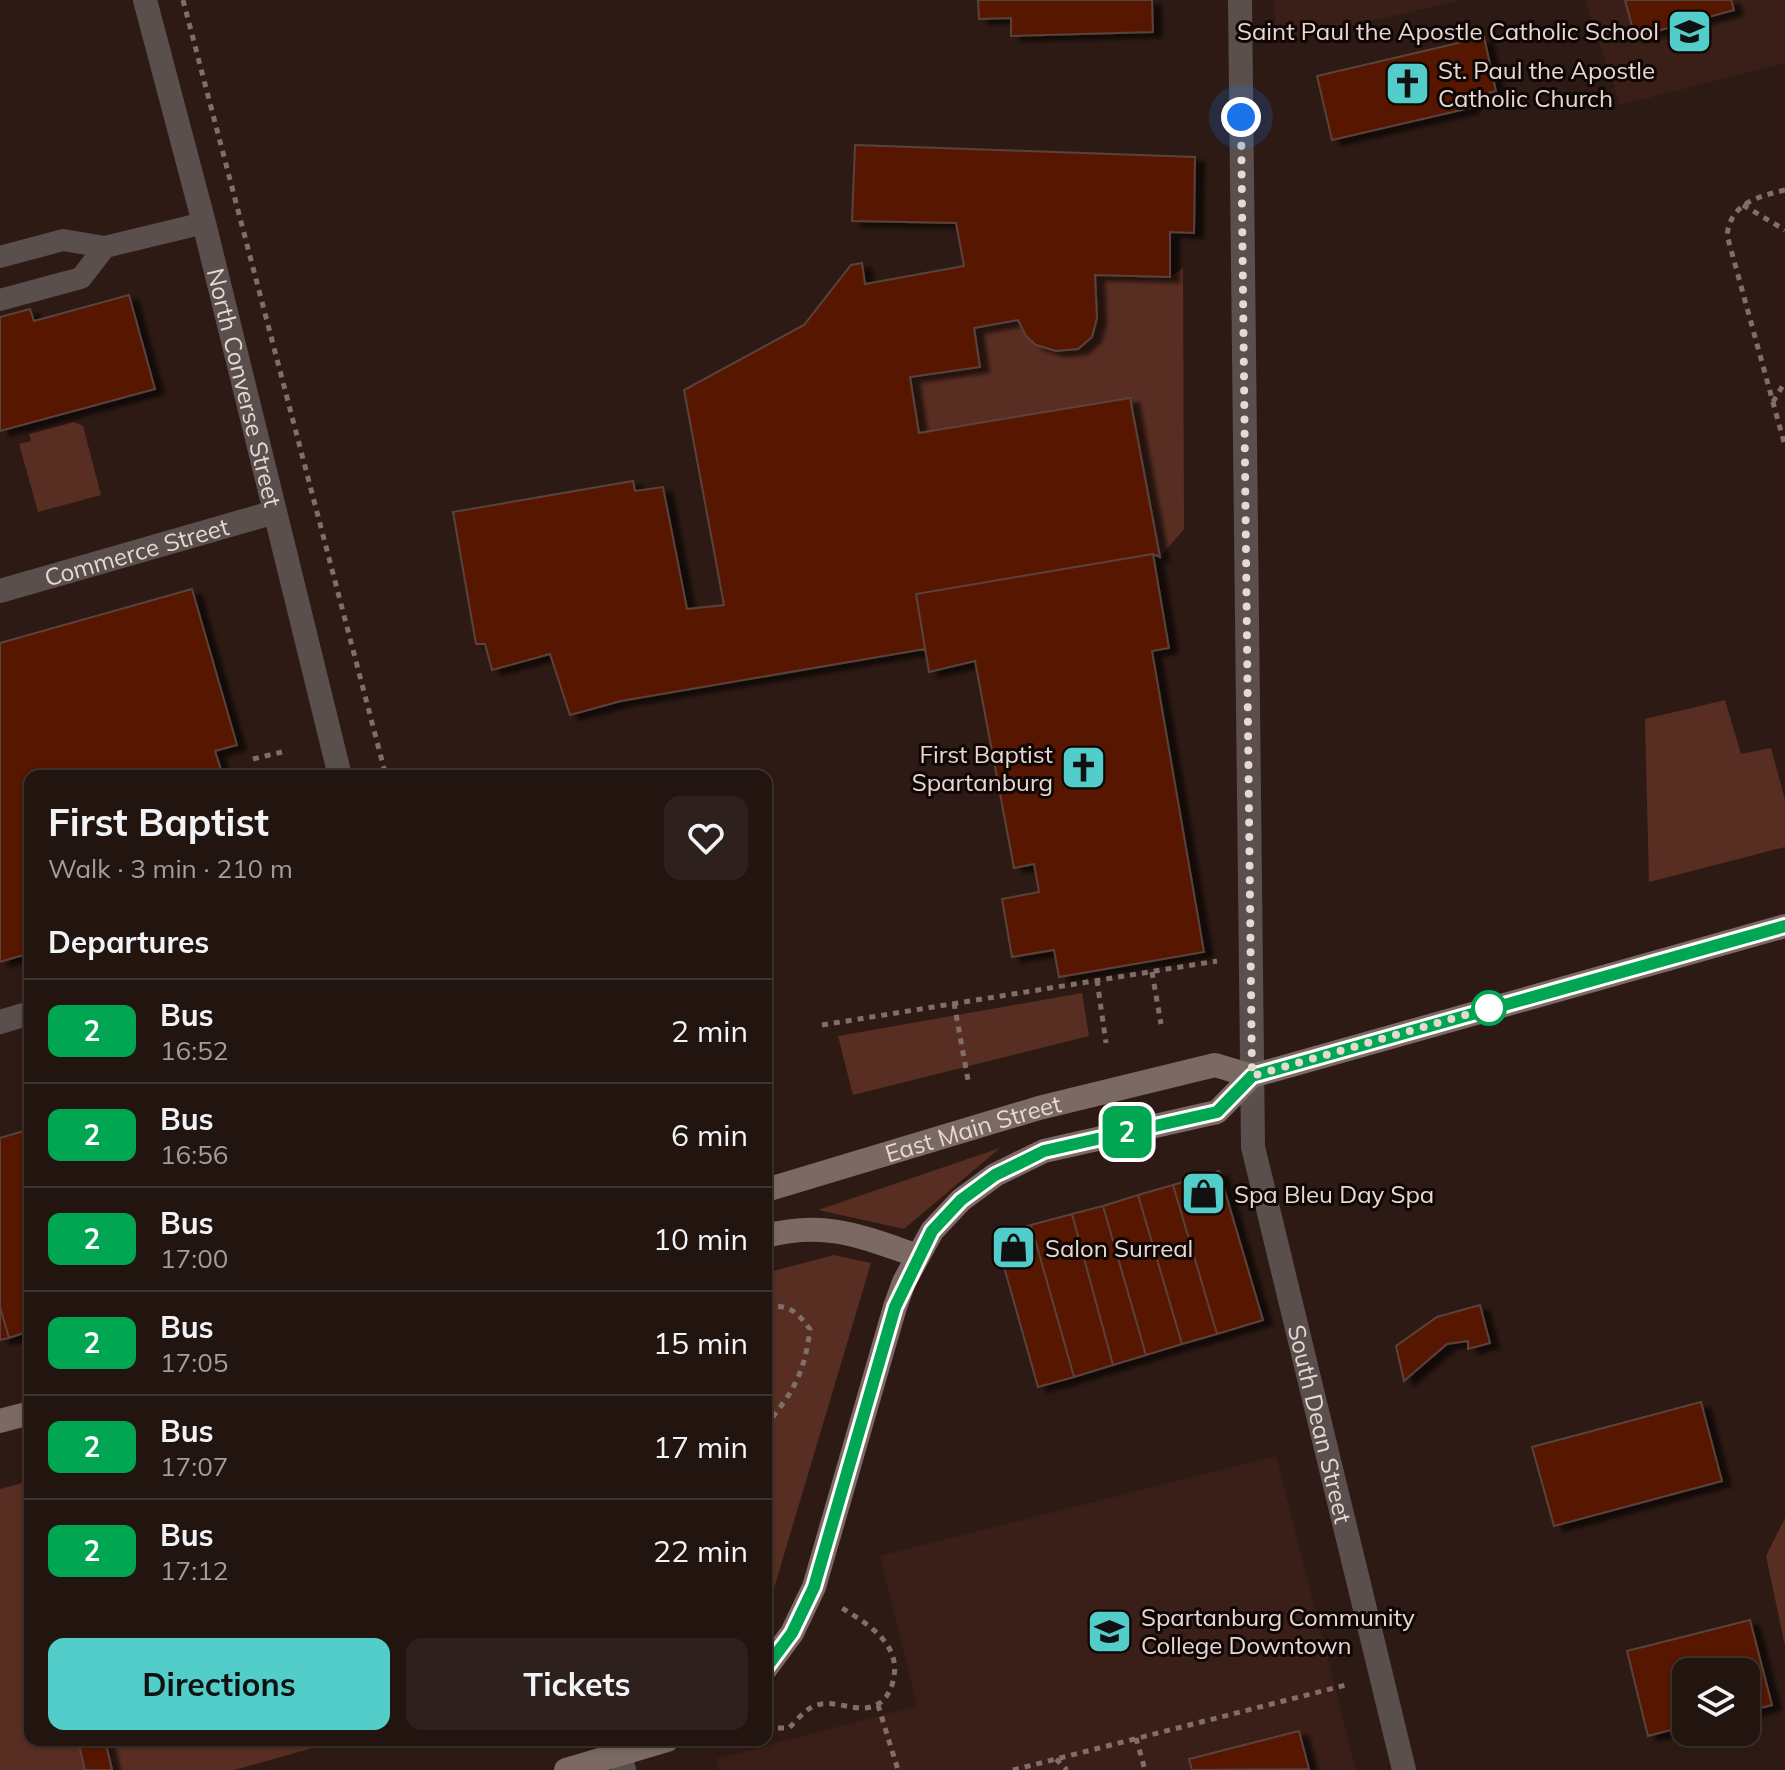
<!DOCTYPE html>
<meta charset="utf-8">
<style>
body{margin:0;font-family:Mulish,sans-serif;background:#2e211d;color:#f1f3f6;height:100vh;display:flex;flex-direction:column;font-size:30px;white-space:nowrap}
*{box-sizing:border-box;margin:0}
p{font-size:26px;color:#a29e9e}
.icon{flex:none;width:44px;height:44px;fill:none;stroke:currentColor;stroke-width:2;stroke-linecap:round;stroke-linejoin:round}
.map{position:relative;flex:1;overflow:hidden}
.panel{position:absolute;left:24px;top:770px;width:748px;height:976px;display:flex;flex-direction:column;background:#22140f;border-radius:16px;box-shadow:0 2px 6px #0004,0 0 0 2px #3f332f}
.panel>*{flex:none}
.badge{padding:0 16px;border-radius:12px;font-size:28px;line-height:52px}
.fabs{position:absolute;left:1672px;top:1658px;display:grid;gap:16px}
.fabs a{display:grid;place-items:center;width:88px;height:88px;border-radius:16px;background:#22140f;box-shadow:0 2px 6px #0004,0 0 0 2px #3f332f;font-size:40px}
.you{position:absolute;width:40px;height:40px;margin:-20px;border:6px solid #fff;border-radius:50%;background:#1a73e8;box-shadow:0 0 0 12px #1a73e833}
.map>.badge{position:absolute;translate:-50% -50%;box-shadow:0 0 0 4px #fff}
h2{padding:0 24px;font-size:30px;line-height:72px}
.round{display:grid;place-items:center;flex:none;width:84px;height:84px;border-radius:16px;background:#2e211d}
.headline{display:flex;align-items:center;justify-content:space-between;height:136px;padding:0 24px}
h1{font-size:38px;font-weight:700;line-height:60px}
.primary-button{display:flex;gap:16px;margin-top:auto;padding:16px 24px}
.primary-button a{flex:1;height:92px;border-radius:16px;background:#53cdc9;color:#111;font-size:32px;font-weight:700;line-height:92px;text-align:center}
.primary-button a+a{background:#2e211d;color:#f1f3f6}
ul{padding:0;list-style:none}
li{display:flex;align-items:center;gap:24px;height:104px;padding:0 24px;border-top:2px solid #3f332f}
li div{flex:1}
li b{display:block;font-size:30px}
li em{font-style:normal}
li .badge{min-width:88px;font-weight:700;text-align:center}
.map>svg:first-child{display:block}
</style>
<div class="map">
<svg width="1785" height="1770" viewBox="0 0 1785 1770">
<defs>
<filter id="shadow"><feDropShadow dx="9" dy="5" stdDeviation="2" flood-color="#0009"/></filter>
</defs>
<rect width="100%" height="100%" fill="#2e1a14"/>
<path fill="#3a1f18" d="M 1275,0 L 1461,0 L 1275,43 Z
M 1585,0 L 1785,0 L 1785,63 L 1620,105 Z
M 1276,1456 L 1356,1770 L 719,1770 L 716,1759 L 917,1706 L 880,1556 Z"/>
<path fill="#592e22" d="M 1183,268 L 1184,529 L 1160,557 L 1130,398 L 919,433 L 910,377 L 980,367 L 974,328 L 1018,320 C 1031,347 1069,366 1090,338 C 1102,323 1096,293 1095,275 L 1170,277 Z
M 74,422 L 83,426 L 101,495 L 38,512 L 19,444 L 31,441 L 29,434 Z
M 1725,700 L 1741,754 L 1771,748 L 1785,800 L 1785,847 L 1649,882 L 1645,719 Z
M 1082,993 L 1089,1036 L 853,1095 L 838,1036 Z
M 1000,1148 L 904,1229 L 818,1210 Z
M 834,1255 L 871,1263 L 766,1615 L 766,1273 Z
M 30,1481 L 30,1740 L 342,1740 L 234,1770 L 0,1770 L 0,1489 Z
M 1785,1518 L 1785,1646 L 1766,1556 Z"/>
<path fill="#571704" stroke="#59423b" stroke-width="2" filter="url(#shadow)" d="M 978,0 L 1152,0 L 1153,32 L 1011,36 L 1011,18 L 979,19 Z
M 1625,0 L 1731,0 L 1734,10 L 1635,37 Z
M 1484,37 L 1496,91 L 1468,98 L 1470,108 L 1332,140 L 1317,76 Z
M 855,145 L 1195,157 L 1194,233 L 1170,232 L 1170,277 L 1095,275 L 1097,318 L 1092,337 L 1078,349 L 1056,351 L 1036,345 L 1026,336 L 1018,320 L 974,328 L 980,367 L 910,377 L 919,433 L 1130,398 L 1160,557 L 1153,554 L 916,594 L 925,649 L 621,701 L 570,715 L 550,654 L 492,670 L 485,644 L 476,644 L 453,512 L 633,481 L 635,491 L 663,487 L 687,609 L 724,605 L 684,390 L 804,325 L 851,265 L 862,263 L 865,284 L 964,266 L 956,223 L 852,221 Z
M 129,295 L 155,389 L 0,431 L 0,317 L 30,309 L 34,321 Z
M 1153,554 L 1169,648 L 1152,651 L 1204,952 L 1059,977 L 1054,950 L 1012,957 L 1002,899 L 1039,892 L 1034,864 L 1014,868 L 975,661 L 929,672 L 916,594 Z
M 192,589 L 237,745 L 215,751 L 223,776 L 30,776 L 30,953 L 0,962 L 0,643 Z
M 30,1129 L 30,1331 L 9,1338 L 0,1307 L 0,1138 Z
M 1219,1171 L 1263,1320 L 1217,1334 L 1173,1185 Z
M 1173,1185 L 1217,1334 L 1182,1344 L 1138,1195 Z
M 1138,1195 L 1182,1344 L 1146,1355 L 1103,1206 Z
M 1103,1206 L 1146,1355 L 1113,1365 L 1072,1214 Z
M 1072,1214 L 1113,1365 L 1074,1377 L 1031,1225 Z
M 1031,1225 L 1074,1377 L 1038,1387 L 995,1235 Z
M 1480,1305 L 1490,1343 L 1468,1349 L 1468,1341 L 1447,1344 L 1404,1381 L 1396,1346 L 1437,1317 Z
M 0,1307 L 9,1338 L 0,1340 Z
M 1701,1402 L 1722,1481 L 1554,1526 L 1532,1447 Z
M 1750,1620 L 1772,1705 L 1746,1712 L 1746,1672 L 1686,1672 L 1686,1726 L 1648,1736 L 1627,1651 Z
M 1299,1731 L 1309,1769 L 1192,1770 L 1189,1759 Z
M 105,1740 L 112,1770 L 85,1770 L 79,1745 Z"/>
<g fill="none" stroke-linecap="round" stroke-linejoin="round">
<path stroke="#806e69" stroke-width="5" stroke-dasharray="6 6" stroke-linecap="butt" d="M 183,0 L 386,776
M 1785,190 C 1757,197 1731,203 1727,235 L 1785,446
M 1743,205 L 1785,230
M 1773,402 L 1785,382
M 253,759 L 282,752
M 1152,972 L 1161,1024
M 1097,980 L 1106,1043
M 954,1003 L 968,1080
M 822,1025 L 1217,961
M 766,1307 C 789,1304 796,1311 810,1329 C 805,1372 793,1393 766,1425
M 878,1705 L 898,1770
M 766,1728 L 789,1728 C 796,1721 804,1711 812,1707 C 833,1696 858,1716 878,1704 C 886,1700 889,1692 892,1685 C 905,1644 867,1624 839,1606
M 1136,1738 L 1145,1770
M 1056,1759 L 1067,1770
M 1013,1770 L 1350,1684"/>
<path stroke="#5a4f4c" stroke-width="22" d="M 0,257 L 63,240 L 105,247 L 204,223
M 0,300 L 81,278 L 105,247"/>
<g stroke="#5a4f4c" stroke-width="24">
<path id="s1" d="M 145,0 L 204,223 L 340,776"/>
<path id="s2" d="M 1240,0 L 1253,1147 L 1404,1770"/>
<path id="s3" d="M 0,591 L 275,512"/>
<path d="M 0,1022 L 30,1013"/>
<path d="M 616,1740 L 624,1770"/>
</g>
<g stroke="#7b6964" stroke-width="24">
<path id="s4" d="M 766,1190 L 1039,1108 L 1215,1065 L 1252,1076 L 1785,926"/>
<path d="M 766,1236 C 825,1220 863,1237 918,1256"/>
<path d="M 0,1421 L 30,1413"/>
<path d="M 766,1668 L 792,1633 L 814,1587 L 895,1307 L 904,1282 L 932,1231 L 961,1200 L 995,1175 L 1044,1151 L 1217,1112 L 1252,1076"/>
<path d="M 566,1770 L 667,1740"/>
</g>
</g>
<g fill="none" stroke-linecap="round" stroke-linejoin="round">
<defs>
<path id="line" d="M 766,1668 L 792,1633 L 814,1587 L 895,1307 L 932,1231 L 961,1200 L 995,1175 L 1020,1163 L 1044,1151 L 1217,1112 L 1252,1076 L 1785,926"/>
</defs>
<use href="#line" stroke="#fff" stroke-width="18"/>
<use href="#line" stroke="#00a651" stroke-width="12"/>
<path stroke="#e7d8d4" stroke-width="8" stroke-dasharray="0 14.4" d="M 1241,117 L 1252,1076 L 1497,1006 L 1489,1008"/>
</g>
<defs>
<symbol id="school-square" viewBox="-11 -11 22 22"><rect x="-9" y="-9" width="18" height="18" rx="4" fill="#53cdc9" stroke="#100705"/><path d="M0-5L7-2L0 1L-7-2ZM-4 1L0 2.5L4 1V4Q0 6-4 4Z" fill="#111"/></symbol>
<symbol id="church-square" viewBox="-11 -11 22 22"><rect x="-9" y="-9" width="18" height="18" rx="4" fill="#53cdc9" stroke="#100705"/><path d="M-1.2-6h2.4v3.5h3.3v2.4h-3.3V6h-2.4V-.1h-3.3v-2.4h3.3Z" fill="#111"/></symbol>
<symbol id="shop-square" viewBox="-11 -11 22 22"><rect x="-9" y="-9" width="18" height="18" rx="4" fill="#53cdc9" stroke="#100705"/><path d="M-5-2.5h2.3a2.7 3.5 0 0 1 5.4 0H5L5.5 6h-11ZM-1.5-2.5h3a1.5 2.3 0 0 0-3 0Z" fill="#111"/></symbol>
<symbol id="university-square" viewBox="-11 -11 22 22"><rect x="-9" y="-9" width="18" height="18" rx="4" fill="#53cdc9" stroke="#100705"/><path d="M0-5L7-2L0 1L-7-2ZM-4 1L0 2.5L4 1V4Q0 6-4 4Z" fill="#111"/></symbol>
</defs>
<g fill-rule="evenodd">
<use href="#school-square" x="1664" y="6" width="51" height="51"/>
<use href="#church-square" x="1382" y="58" width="51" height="51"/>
<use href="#church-square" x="1058" y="742" width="51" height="51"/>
<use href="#shop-square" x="1178" y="1168" width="51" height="51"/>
<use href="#shop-square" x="988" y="1222" width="51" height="51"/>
<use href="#university-square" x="1084" y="1606" width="51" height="51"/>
</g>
<circle fill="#fff" stroke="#00a651" stroke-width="4" cx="1489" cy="1008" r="16"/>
<g text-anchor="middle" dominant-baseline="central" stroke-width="6" stroke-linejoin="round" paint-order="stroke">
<g font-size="24" fill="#e7d8d4" stroke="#100705" text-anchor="start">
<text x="1659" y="31" text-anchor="end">Saint Paul the Apostle Catholic School</text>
<text x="1438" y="70">St. Paul the Apostle<tspan x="1438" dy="28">Catholic Church</tspan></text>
<text x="1053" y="754" text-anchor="end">First Baptist<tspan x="1053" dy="28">Spartanburg</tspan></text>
<text x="1234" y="1194">Spa Bleu Day Spa</text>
<text x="1045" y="1248">Salon Surreal</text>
<text x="1141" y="1617">Spartanburg Community<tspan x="1141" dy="28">College Downtown</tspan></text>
</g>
<g font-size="24" fill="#e7d8d4" stroke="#100705">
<text stroke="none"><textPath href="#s1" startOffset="400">North Converse Street</textPath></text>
<text stroke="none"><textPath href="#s3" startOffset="142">Commerce Street</textPath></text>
<text stroke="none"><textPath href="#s4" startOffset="216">East Main Street</textPath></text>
<text stroke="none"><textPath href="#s2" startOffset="1432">South Dean Street</textPath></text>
</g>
</g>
</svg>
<div class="fabs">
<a><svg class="icon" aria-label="layers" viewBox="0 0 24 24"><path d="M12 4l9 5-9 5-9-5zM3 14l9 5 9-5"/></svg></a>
</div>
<div class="you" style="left:1241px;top:117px"></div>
<b class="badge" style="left:1127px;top:1132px;background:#00a651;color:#fff">2</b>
<section class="panel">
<div class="headline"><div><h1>First Baptist</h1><p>Walk · 3 min · 210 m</p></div><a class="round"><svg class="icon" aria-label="heart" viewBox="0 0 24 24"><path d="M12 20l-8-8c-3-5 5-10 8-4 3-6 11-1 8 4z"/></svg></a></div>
<h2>Departures</h2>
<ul>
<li><span class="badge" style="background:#00a651;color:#fff">2</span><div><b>Bus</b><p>16:52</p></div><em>2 min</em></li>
<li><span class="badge" style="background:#00a651;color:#fff">2</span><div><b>Bus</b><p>16:56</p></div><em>6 min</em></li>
<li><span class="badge" style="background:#00a651;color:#fff">2</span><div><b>Bus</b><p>17:00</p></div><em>10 min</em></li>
<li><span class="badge" style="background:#00a651;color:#fff">2</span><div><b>Bus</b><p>17:05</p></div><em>15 min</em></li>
<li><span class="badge" style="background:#00a651;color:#fff">2</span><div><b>Bus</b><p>17:07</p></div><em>17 min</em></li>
<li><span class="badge" style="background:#00a651;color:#fff">2</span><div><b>Bus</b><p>17:12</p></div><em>22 min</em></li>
</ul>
<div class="primary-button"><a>Directions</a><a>Tickets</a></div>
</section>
</div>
